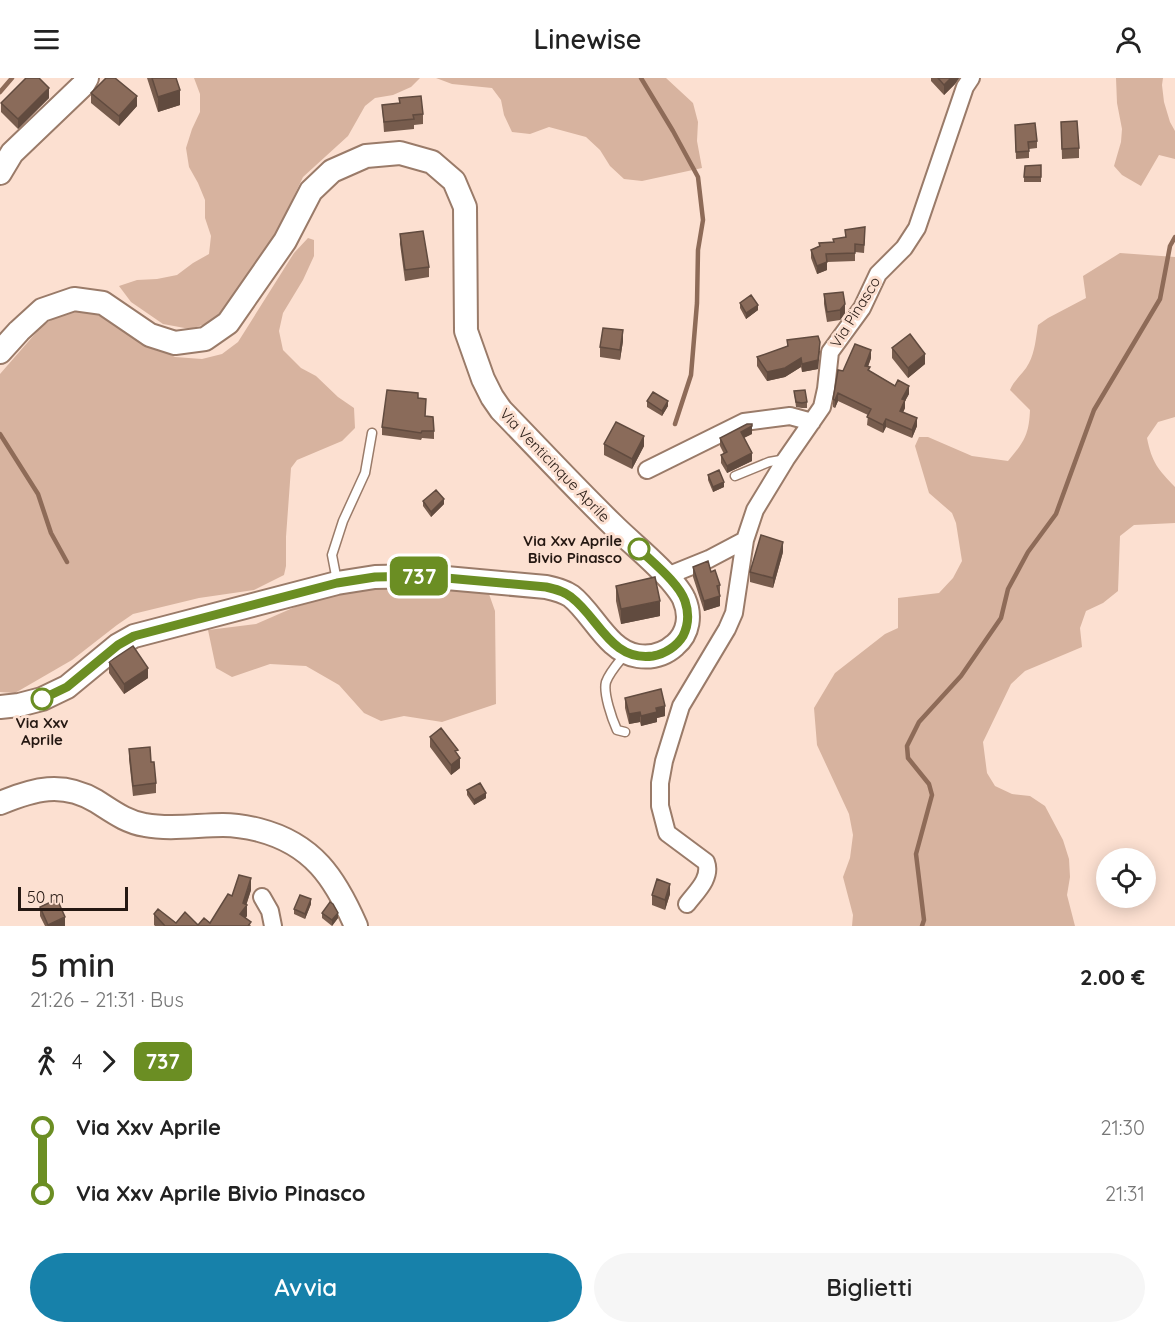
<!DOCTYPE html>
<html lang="it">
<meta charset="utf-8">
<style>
body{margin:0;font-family:Quicksand,sans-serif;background:#f6f6f6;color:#222;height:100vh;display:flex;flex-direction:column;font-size:22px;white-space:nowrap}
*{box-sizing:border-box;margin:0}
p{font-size:20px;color:#767676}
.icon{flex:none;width:33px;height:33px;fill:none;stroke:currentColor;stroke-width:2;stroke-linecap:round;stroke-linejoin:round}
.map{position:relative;height:848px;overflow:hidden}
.details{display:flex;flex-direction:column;background:#fff;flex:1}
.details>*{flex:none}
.badge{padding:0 12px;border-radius:9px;font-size:21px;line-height:39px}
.buttons{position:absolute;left:1096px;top:770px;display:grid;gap:12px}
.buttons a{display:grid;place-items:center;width:60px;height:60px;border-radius:50%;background:#fff;box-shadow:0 3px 15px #0003;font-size:30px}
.scale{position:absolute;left:18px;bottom:15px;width:110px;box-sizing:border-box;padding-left:6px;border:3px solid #251812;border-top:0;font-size:16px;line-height:21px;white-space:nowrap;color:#251812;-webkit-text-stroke:4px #fce0d1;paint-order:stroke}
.map>.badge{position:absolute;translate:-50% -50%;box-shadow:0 0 0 3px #fff}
.legs{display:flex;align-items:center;gap:9px;height:66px;padding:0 30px;font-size:20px}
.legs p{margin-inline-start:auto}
.headline{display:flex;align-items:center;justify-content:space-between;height:102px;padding:0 30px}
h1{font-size:33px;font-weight:600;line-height:45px}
.primary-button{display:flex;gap:12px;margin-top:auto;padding:12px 30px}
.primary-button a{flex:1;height:69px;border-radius:36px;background:#1781aa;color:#fff;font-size:24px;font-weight:600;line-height:69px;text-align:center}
.primary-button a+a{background:#f6f6f6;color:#222}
ul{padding:0 30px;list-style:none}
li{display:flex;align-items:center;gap:21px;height:66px;font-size:22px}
li i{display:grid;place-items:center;width:9px;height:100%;margin:0 8px;background:currentColor}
li i::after{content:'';width:15px;height:15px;margin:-8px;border:4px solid;border-radius:50%;background:#fff}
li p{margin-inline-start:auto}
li:first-child i{background:linear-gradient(#0000 50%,currentColor 0)}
li:last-child i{background:linear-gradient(currentColor 50%,#0000 0)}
header{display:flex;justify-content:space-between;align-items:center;height:78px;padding:0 30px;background:#fff;font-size:27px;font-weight:600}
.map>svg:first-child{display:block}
</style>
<header><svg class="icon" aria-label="menu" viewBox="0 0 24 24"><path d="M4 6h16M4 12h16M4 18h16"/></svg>Linewise<svg class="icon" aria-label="person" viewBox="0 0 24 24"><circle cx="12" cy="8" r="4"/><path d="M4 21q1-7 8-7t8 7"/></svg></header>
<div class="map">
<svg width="1175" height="848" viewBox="0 0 1175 848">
<rect width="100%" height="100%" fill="#fce0d1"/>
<path fill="#d7b39f" d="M 194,0 L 420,0 L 411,9 L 393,17 L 375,20 L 365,28 L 348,58 L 303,99 L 268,173 L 221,241 L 190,251 L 163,246 L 131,224 L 119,208 L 137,202 L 157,201 L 177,197 L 193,185 L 209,176 L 211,158 L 205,140 L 205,122 L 198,105 L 189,89 L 186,70 L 192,51 L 200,34 L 200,16 Z
M 436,0 L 666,0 L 693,25 L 698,44 L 697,63 L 702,90 L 642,103 L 624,101 L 610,88 L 600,72 L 586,59 L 549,49 L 530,56 L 512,54 L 504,37 L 501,22 L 492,10 L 452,6 Z
M 1116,0 L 1163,0 L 1162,7 L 1164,24 L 1170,44 L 1175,53 L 1175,81 L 1159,77 L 1141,108 L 1122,97 L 1114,88 L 1121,64 L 1122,51 L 1117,25 Z
M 308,160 L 314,162 L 314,178 L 303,202 L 283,235 L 279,253 L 283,272 L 301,290 L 316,298 L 338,319 L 354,330 L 355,350 L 342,363 L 297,382 L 291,390 L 286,459 L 286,488 L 284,497 L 254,512 L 199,520 L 133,536 L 117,547 L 72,582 L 15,615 L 0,614 L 0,296 L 41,249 L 57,238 L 76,232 L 96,234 L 130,255 L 175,279 L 202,281 L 222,276 L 238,264 L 294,175 Z
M 1120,175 L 1175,179 L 1175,339 L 1158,344 L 1147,360 C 1152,385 1158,391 1175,409 L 1175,445 L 1134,447 L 1120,458 L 1118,513 L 1103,525 L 1086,533 L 1080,550 L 1082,569 L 1025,593 L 1011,606 L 983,664 L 987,695 L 995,708 L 1012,716 L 1030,718 L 1045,728 L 1063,762 L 1069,781 L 1070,799 L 1067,817 L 1075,848 L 852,848 L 853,837 L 843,799 L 850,780 L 853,757 L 849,736 L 817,667 L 814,630 L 835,595 L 885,556 L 898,550 L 898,520 L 939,515 L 953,500 L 962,483 L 956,445 L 952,435 L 929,415 L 915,368 L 919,359 L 928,359 L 972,378 L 1008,383 C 1024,364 1029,357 1030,332 L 1010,312 C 1014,302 1024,295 1029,285 C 1035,274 1036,259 1038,247 L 1048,240 L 1086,220 L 1083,198 Z
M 405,507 L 489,516 L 495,533 L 496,626 L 442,644 L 404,638 L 381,643 L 364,635 L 339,607 L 306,588 L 270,586 L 232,599 L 216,590 L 208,552 L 256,546 L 295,529 L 358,511 Z"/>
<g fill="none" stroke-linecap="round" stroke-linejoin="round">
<path stroke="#8e6b58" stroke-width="4.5" d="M 641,0 L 673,53 L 698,99 L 703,142 L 698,172 L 697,225 L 691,297 L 675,346
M 0,14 L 12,0
M 0,356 L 38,416 L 51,455 L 67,484
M 922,848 L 924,842 L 916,776 L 932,717 L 929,706 L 908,680 L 907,668 L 919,644 L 961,598 L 1001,540 L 1008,511 L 1028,474 L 1056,436 L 1094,332 L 1160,221 L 1170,168 L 1175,159"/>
<defs>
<path id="lane" d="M 735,398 L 769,384 L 786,381
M 337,503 L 332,477 L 343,443 L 365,395 L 372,355
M 625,654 L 617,652 C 612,641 603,615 606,604 C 610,593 620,583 626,575"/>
<path id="street" d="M 647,392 L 744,344 L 790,338 L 812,344
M 667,498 L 709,481 L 745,462
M 262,819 L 270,833 L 273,848
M 687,826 C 696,814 712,800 706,784 L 667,755 L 660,728 L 660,705 L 664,683 L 681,628 L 727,551 L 734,535 L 745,462 L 755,432 L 786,381 L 822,329 L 826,311 L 830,274 L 862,230 L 878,196 L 904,170 L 917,150 L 965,9 L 971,0"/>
<path id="secondary" d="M 0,95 L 12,75 L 83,7 L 87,0
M 0,274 L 19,253 L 42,232 L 74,221 L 103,225 L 150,257 L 175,265 L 205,261 L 228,245 L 285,163 L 311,113 L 332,93 L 366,78 L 400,75 L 432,84 L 454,103 L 465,129 L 466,253 L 483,301 L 492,319 L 501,332 C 538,370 574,409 612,446 C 632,466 656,484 674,506 C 678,511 682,516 684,521 C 691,537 689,555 675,567 C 665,576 652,580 638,578 C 608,574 593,535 571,518 C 564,513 555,511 546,509 L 424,498 L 375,499 L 337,505 L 134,558 L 118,567 L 67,609 L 42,621 L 19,627 L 0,629
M 0,725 C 34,711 62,703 96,723 C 112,733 126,744 145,747 C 170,752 198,747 223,747 C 235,747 247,749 259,752 C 313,766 335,800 356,848"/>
</defs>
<use href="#lane" stroke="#9a7b69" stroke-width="11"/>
<use href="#street" stroke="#9a7b69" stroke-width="20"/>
<use href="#secondary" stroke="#9a7b69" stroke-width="26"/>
<use href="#lane" stroke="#fff" stroke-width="8"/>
<use href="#street" stroke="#fff" stroke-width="16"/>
<use href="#secondary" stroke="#fff" stroke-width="22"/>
</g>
<path fill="#775c4d" d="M 147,0 L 176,0 L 180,27 L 158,34 Z
M 931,0 L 959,0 L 955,6 L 944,17 L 931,3 Z
M 91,15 L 137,28 L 119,48 L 91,25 Z
M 49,20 L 18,51 L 1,34 L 1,25 Z
M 399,20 L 423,36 L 423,46 L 414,47 L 414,51 L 384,54 L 382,27 L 399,25 Z
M 1061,44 L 1079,70 L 1079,80 L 1062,81 Z
M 1015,47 L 1037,63 L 1037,70 L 1029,71 L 1029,80 L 1016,81 Z
M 1041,87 L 1041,104 L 1024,104 L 1024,99 Z
M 845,152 L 865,157 L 864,175 L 855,174 L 855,183 L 827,184 L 827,192 L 817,196 L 811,180 L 811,172 L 819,168 L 819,165 L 834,164 L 845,159 Z
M 400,156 L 429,189 L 429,199 L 405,203 L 400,166 Z
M 824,216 L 845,236 L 840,242 L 827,244 L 824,226 Z
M 740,225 L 758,232 L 746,241 L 740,230 Z
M 787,262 L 820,273 L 818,291 L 802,294 L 801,289 L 785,299 L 767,303 L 757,288 L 757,279 L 787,269 Z
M 623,263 L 620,282 L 600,279 L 600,269 Z
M 892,270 L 925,286 L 908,300 L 892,280 Z
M 871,280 L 868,289 L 870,293 L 909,316 L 905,323 L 905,330 L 903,334 L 917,348 L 912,360 L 886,349 L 883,355 L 867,347 L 868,337 L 838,323 L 835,330 L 833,329 L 833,321 L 843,293 Z
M 794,313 L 807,324 L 807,330 L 802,330 L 796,329 Z
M 418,320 L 426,329 L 425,338 L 434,353 L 434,361 L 422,360 L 421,362 L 382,357 L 382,349 Z
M 647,323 L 668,328 L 662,338 L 647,329 Z
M 752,356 L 744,360 L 752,383 L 727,395 L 721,385 L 721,377 L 724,376 L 720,368 L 720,360 Z
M 604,366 L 644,368 L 632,391 L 604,377 Z
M 708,397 L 724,409 L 713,414 L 708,402 Z
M 423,423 L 444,426 L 431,439 L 423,428 Z
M 783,474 L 773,510 L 750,504 L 750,494 Z
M 693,489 L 711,494 L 720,507 L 720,528 L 704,533 L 693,499 Z
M 616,508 L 660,538 L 621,546 L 616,523 Z
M 109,584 L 148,600 L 124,616 L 109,595 Z
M 625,620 L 665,638 L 657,640 L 657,644 L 641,648 L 640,644 L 629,646 L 625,630 Z
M 430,659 L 458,676 L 460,690 L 451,697 L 430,669 Z
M 129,671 L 151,684 L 156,705 L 156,715 L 133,718 L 129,681 Z
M 467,712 L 486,720 L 474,727 L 467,717 Z
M 251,812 L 246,827 L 247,838 L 245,840 L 251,848 L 155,848 L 154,847 L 154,836 L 176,845 L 198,847 L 210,845 L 232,818 Z
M 670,816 L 665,832 L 652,827 L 652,817 Z
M 311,826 L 305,841 L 294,836 L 294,831 Z
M 40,829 L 65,848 L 45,848 L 40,838 Z
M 322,835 L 338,840 L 332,848 L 322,840 Z"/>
<path fill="#614b3f" d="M 951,0 L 959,0 L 955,6 L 944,17 L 944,7 Z
M 49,10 L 49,20 L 18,51 L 18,41 Z
M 180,12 L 180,27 L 158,34 L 158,19 Z
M 137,18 L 137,28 L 119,48 L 119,38 Z
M 827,184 L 827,192 L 817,196 L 817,188 Z
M 845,226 L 845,236 L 840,242 L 840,232 Z
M 758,227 L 758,232 L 746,241 L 746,235 Z
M 623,252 L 623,263 L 620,282 L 620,272 Z
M 820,264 L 818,291 L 802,294 L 802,286 Z
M 871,272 L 871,280 L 865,296 L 865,288 Z
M 925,276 L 925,286 L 908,300 L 908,290 Z
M 801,280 L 801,289 L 785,299 L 767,303 L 767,294 Z
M 909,308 L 909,316 L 905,323 L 905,330 L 900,341 L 902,321 Z
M 838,315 L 838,323 L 835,330 L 835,322 Z
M 668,323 L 668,328 L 662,338 L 662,333 Z
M 917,340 L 917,348 L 912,360 L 912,352 Z
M 886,341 L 886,349 L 883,355 L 883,347 Z
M 752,348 L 752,356 L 741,361 L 741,354 Z
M 644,358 L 644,368 L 632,391 L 632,381 Z
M 752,375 L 752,383 L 727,395 L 727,388 Z
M 724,404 L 724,409 L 713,414 L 713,409 Z
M 444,421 L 444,426 L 431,439 L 431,434 Z
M 783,464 L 783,474 L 773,510 L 773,500 Z
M 720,518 L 720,528 L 704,533 L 704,523 Z
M 660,523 L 660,538 L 621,546 L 621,531 Z
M 148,590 L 148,600 L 124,616 L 124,606 Z
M 665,628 L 665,638 L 657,640 L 657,644 L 641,648 L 641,638 L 656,630 Z
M 640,634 L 640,644 L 629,646 L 629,636 Z
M 460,680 L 460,690 L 451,697 L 451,687 Z
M 486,715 L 486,720 L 474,727 L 474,722 Z
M 251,800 L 251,812 L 246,828 L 247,827 L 247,838 L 240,847 L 240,836 Z
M 670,806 L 670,816 L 665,832 L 665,822 Z
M 311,821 L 311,826 L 305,841 L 305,836 Z
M 338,835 L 338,840 L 332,848 L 332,842 Z
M 65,839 L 65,848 L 48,848 L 48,847 Z"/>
<path fill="#8a6b5a" stroke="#614b3f" stroke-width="1.5" d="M 26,0 L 39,0 L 49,10 L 18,41 L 1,25 Z
M 106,0 L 115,0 L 137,18 L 119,38 L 91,15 Z
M 152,0 L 176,0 L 180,12 L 158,19 Z
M 938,0 L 951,0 L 944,7 Z
M 421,18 L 423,36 L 413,37 L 414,41 L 384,44 L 382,27 L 400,25 L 399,20 Z
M 1077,43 L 1079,70 L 1062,71 L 1061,44 Z
M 1035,45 L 1037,63 L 1028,64 L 1029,73 L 1016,74 L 1015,47 Z
M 1041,87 L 1041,99 L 1024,99 L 1025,88 Z
M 865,149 L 864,167 L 855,166 L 855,175 L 826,176 L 827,184 L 817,188 L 811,172 L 820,168 L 819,165 L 834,164 L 833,161 L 846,159 L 845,152 Z
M 423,153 L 429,189 L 405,192 L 400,156 Z
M 843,214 L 845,226 L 840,232 L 827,234 L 824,216 Z
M 751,217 L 758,227 L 746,235 L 740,225 Z
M 603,250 L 623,252 L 620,272 L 600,269 Z
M 910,256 L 925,276 L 908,290 L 892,270 Z
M 818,258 L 820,264 L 818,282 L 802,286 L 801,280 L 785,290 L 767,294 L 757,279 L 788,268 L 787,262 Z
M 855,266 L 871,272 L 865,288 L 870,289 L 868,292 L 895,308 L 898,302 L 909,308 L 902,321 L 905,322 L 900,333 L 917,340 L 912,352 L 886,341 L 883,347 L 867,339 L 871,331 L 838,315 L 835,322 L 833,321 L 838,292 L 843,293 Z
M 387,312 L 418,315 L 418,320 L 426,321 L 425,338 L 433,339 L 434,353 L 422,353 L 421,355 L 382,349 Z
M 805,312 L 807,324 L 802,325 L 796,324 L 794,313 Z
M 653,314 L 668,323 L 662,333 L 647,323 Z
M 616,344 L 644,358 L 632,381 L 604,366 Z
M 747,346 L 752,346 L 752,348 L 741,354 L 752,375 L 727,388 L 721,377 L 727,374 L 720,360 Z
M 719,392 L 724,404 L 713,409 L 708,397 Z
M 436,412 L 444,421 L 431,434 L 423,423 Z
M 761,457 L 783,464 L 773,500 L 750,494 Z
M 708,483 L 711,494 L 715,492 L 720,507 L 717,508 L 720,518 L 704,523 L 693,489 Z
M 655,499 L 660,523 L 621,531 L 616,508 Z
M 133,568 L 148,590 L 124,606 L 109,584 Z
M 661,611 L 665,628 L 656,630 L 657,634 L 641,638 L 640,634 L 629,636 L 625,620 Z
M 441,650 L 458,672 L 455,673 L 460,680 L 451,687 L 430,659 Z
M 150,669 L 151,684 L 154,684 L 156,705 L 133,708 L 129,671 Z
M 480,705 L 486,715 L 474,722 L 467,712 Z
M 239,797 L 251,800 L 243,825 L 247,827 L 240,836 L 251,844 L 248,848 L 165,848 L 154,836 L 158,831 L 176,845 L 185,834 L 198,847 L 204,840 L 210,845 L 228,816 L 232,818 Z
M 657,801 L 670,806 L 665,822 L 652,817 Z
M 300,817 L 311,821 L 305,836 L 294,831 Z
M 57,821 L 65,839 L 48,847 L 40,829 Z
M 330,824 L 333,826 L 338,835 L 332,842 L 322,835 Z"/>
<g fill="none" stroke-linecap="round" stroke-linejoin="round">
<defs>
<path id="line-1" d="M 42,621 L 67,609 L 118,567 L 134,558 L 337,505 L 375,499 L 424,498 L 546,509 C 555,511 564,513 571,519 C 599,540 611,584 653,578 C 665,576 677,568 683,558 C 689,546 689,535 685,523 C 679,505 652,484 639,471"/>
</defs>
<use href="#line-1" stroke="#fff" stroke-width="14"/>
<use href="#line-1" stroke="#6b8e23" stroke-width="9"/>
</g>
<g fill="#fff" stroke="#6b8e23" stroke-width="3">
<circle cx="639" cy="471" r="10"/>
<circle cx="42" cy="621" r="10"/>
</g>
<g text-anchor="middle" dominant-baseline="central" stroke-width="6" stroke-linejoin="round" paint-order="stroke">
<g font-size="15" fill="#251812" stroke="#fce0d1">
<text transform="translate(855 234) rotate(-58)">Via Pinasco</text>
<text transform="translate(555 387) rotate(46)">Via Venticinque Aprile</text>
</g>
<g font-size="15" font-weight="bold" fill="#251812" stroke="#fce0d1" text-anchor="end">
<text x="622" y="462">Via Xxv Aprile<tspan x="622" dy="17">Bivio Pinasco</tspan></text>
<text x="42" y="644" text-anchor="middle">Via Xxv<tspan x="42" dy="17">Aprile</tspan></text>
</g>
</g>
</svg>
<div class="buttons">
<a><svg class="icon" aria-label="locate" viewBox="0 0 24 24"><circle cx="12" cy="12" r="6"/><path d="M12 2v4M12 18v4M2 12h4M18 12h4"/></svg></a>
</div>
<div class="scale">50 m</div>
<b class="badge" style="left:419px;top:498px;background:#6b8e23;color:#fff">737</b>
</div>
<section class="details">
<div class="headline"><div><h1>5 min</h1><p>21:26 – 21:31 · Bus</p></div><b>2.00 €</b></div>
<div class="legs"><svg class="icon" aria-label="walk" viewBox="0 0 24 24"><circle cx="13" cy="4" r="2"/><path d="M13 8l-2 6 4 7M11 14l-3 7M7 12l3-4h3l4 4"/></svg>4<svg class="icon" aria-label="forward" viewBox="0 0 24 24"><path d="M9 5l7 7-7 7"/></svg><b class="badge" style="background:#6b8e23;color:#fff">737</b></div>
<ul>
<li><i style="color:#6b8e23"></i><b>Via Xxv Aprile</b><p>21:30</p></li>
<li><i style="color:#6b8e23"></i><b>Via Xxv Aprile Bivio Pinasco</b><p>21:31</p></li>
</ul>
<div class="primary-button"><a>Avvia</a><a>Biglietti</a></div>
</section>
